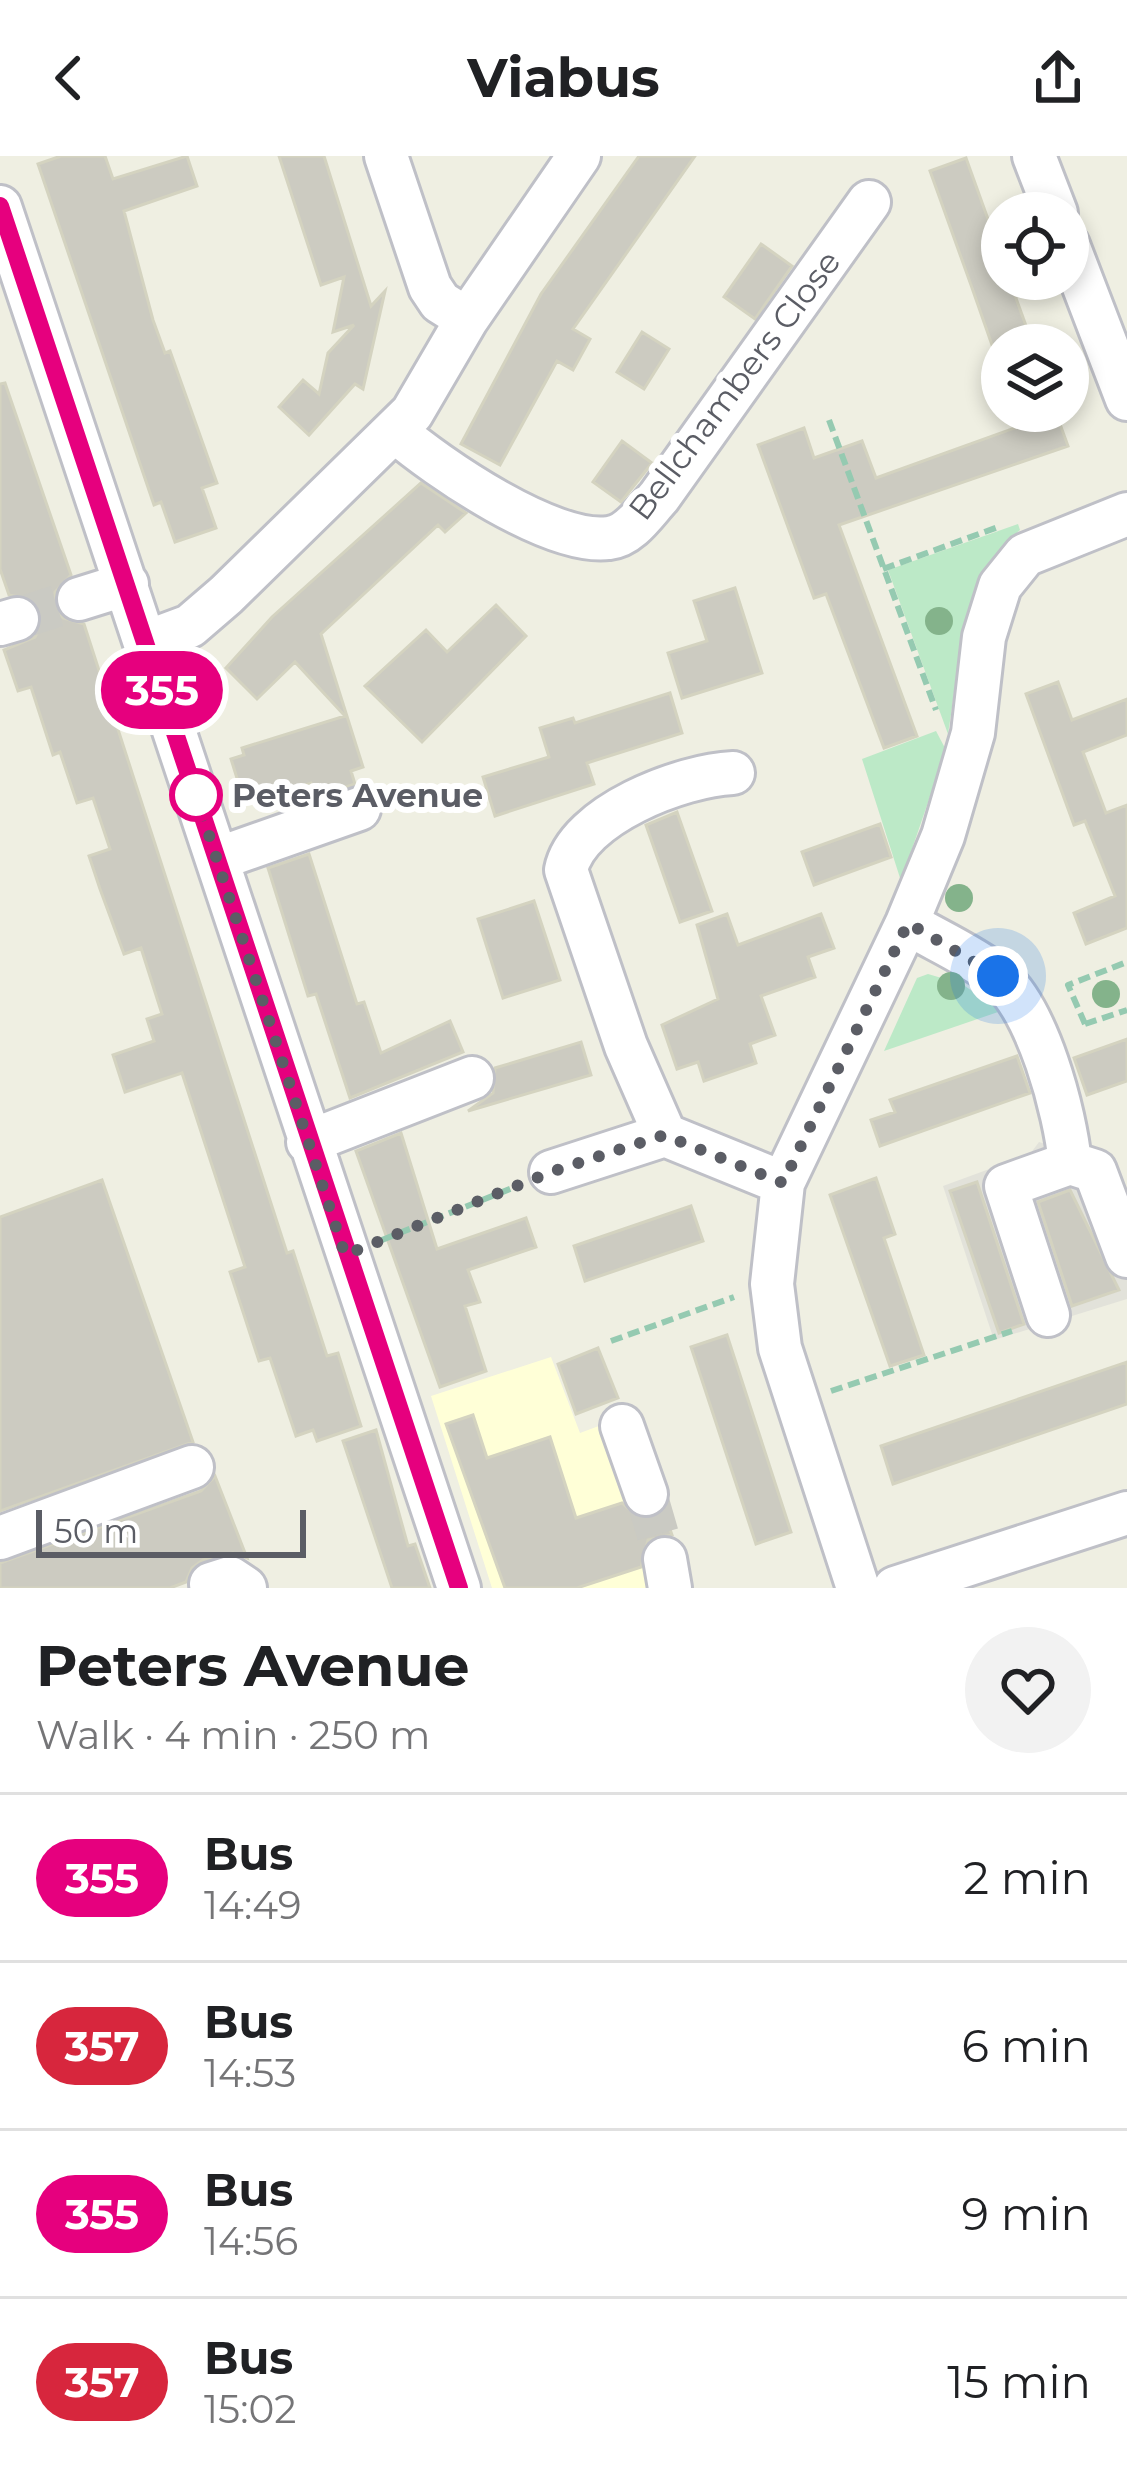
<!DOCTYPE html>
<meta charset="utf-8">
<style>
body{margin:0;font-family:Montserrat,sans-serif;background:#f2f2f2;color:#202124;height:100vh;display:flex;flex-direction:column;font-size:45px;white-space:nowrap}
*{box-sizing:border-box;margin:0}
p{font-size:39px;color:#757577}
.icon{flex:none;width:66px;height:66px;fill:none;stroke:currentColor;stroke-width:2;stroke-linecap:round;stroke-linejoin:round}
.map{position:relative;height:1432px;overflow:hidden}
.drawer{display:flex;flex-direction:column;background:#fff;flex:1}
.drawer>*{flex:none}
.badge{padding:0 24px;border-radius:39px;font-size:42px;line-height:78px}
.buttons{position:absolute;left:981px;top:36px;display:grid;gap:24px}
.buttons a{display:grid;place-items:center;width:108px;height:108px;border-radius:50%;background:#fff;box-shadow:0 6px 18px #0003;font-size:60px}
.scale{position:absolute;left:36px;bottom:30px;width:270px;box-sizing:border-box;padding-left:12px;border:6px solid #5b5d65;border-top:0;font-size:33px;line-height:42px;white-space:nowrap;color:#5b5d65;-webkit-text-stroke:9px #fff;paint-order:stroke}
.you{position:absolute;width:60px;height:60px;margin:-30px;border:9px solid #fff;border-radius:50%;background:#1a73e8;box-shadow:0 0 0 18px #1a73e833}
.map>.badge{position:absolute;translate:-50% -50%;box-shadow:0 0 0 6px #fff}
.round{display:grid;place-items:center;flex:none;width:126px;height:126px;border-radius:63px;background:#f2f2f2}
.head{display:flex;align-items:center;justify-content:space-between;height:204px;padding:0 36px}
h1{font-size:57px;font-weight:700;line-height:90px}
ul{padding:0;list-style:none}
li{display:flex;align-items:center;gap:36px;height:168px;padding:0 36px;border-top:3px solid #e0e0e0}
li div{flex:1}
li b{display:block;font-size:45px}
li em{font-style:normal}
li .badge{min-width:132px;font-weight:700;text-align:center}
header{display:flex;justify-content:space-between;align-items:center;height:156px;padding:0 36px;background:#fff;font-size:54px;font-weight:700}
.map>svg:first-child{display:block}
</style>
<header><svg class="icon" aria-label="back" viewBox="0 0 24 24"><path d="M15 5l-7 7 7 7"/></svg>Viabus<svg class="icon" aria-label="share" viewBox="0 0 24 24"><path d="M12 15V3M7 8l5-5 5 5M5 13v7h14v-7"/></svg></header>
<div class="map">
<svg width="1127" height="1432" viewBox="0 0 1127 1432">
<rect width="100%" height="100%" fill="#efefe2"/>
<path fill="#ffffd7" d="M 551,1201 L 580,1277 L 631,1258 L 689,1432 L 492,1432 L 431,1240 Z"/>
<path fill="#e2e2da" d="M 1039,986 L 1107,1007 L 1127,1060 L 1127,1143 L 994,1184 L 943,1030 L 1030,998 Z"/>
<path fill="#bce9c7" d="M 1018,368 L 1020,374 C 955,426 962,503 948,578 L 888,414 Z
M 936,575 L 946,594 L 901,725 L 862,603 Z
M 928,818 L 962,828 L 1001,855 L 884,895 L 917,822 Z"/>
<path fill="#cccbc1" stroke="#d4d3c0" stroke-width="3" d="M 61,0 L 105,0 L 113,23 L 187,0 L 197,30 L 124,55 L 153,164 L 165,197 L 170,195 L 217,327 L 202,332 L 216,372 L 175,386 L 161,346 L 154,349 L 38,8 Z
M 279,0 L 324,0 L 371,150 L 385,135 L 363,233 L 355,228 L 309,279 L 279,251 L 303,224 L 319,238 L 328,197 L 354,169 L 333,176 L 344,121 L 321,129 Z
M 639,0 L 695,0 L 573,173 L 590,183 L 573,214 L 557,205 L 500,309 L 461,288 L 541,138 Z
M 966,2 L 1002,102 L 1002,123 L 1009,123 L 1033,189 L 992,189 L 971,129 L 930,15 Z
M 761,88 L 792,110 L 755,163 L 724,141 Z
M 642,176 L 669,193 L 644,233 L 617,216 Z
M 5,227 L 71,419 L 55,436 L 55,452 L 63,462 L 84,468 L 287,1097 L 293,1095 L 327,1200 L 338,1197 L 361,1270 L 317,1285 L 313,1274 L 296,1280 L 270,1202 L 259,1205 L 230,1116 L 245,1111 L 182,917 L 125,936 L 113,899 L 154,885 L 147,863 L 162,858 L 141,792 L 124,798 L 100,733 L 89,700 L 110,693 L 93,642 L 77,647 L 60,596 L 53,599 L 31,531 L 18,535 L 4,494 L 35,481 L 42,468 L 34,444 L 9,439 L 0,413 L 0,228 Z
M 1056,257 L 1068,290 L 839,369 L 917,580 L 884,592 L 826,438 L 814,442 L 758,289 L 804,272 L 814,302 L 862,285 L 876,322 Z
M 622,285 L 652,307 L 621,346 L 593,326 Z
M 421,327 L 466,357 L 445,376 L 438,369 L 321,478 L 363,611 L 351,615 L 355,628 L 316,641 L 311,627 L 245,648 L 231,603 L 244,599 L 242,592 L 345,560 L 295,506 L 257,543 L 226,512 L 272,461 Z
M 735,432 L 762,517 L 682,542 L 668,497 L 707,485 L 694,445 Z
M 496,449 L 526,480 L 422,586 L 365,530 L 426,474 L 447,496 Z
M 1058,526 L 1072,564 L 1127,543 L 1127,579 L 1083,596 L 1106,657 L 1127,649 L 1127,772 L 1086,788 L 1074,757 L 1115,740 L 1085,665 L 1074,669 L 1026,538 Z
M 670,537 L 682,577 L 587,607 L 594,628 L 495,660 L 483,621 L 549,601 L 540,572 L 573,562 L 575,567 Z
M 677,656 L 712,755 L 680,766 L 646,669 Z
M 880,668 L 891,701 L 814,729 L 802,696 Z
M 309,698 L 357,848 L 364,846 L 381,897 L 450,865 L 463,896 L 350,942 L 316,838 L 308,840 L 268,712 Z
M 534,745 L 560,824 L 503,842 L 478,763 Z
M 727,758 L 738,789 L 821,758 L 834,792 L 808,801 L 815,821 L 761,840 L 775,879 L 750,888 L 756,907 L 704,925 L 698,906 L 677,913 L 662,869 L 718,843 L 697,769 Z
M 1127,883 L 1127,925 L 1087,939 L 1074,902 Z
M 581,886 L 591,919 L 468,955 L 493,937 L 495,912 Z
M 1017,900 L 1030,937 L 880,990 L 871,964 L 895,956 L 890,944 Z
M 401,977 L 437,1093 L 526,1062 L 536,1091 L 468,1114 L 480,1146 L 465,1150 L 486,1215 L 440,1231 L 356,995 Z
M 876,1022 L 895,1078 L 884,1082 L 924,1199 L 890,1210 L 830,1039 Z
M 102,1024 L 193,1286 L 0,1355 L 0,1061 Z
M 977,1026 L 1024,1168 L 999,1177 L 950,1035 Z
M 1070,1034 L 1119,1134 L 1072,1150 L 1038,1046 Z
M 691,1050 L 703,1085 L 585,1125 L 574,1090 Z
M 727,1179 L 791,1376 L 756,1388 L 691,1191 Z
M 598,1192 L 618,1242 L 576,1258 L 558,1208 Z
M 1127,1206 L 1127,1248 L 893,1328 L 881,1290 Z
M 473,1259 L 487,1302 L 550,1281 L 576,1362 L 622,1347 L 640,1363 L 664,1356 L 672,1379 L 648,1384 L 641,1411 L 577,1432 L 505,1432 L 446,1268 Z
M 376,1274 L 408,1390 L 415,1388 L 430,1432 L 392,1432 L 343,1285 Z
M 215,1320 L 247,1402 L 233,1397 L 203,1404 L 192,1412 L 186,1426 L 170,1432 L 0,1432 L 0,1407 L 201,1335 Z"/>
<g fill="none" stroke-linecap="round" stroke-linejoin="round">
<path stroke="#cacac3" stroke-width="42" stroke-dasharray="42 21" stroke-linecap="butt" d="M 17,463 L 79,443
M 646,1338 L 665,1403"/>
<defs>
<path id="minor" d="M 386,0 L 430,131 L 440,146 L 467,163
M 1034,0 L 1056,57
M 0,51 L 459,1432
M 1068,89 L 1127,243
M 395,275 C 438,312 552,390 609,382 C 630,380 646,355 659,341 L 869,46
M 79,443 L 127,428
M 0,468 L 17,463
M 147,486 L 190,470 L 226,439 L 412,257 L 467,163 L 579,0
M 733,617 C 682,619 577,659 566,714 L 626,890 L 665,979 L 783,1027
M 217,703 L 359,653
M 907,767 C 936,784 970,799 996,819 C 1038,852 1065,956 1070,1007
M 308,986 L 472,922
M 551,1016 L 665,979
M 1048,1159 L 1006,1030 L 1070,1007 L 1095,1015 L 1127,1100
M 622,1270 L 646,1338
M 0,1382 L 192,1311
M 665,1403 L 670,1432
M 211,1428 L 230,1422 L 245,1432
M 858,1432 L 780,1192 L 772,1128 L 783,1027 L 907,767 L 943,680 L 973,577 L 984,481 L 1000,430 L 1025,399 L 1127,358
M 895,1432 L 1127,1357"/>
</defs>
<use href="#minor" stroke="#bfc0c7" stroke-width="48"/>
<path stroke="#95cab1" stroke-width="6" stroke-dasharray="12 6" stroke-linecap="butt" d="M 829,264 L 936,554
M 883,413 L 998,371
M 1085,868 L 1068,829 L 1127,806
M 1085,868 L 1127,854
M 382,1084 L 520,1029
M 611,1185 L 734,1141
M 831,1235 L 1012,1175"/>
<use href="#minor" stroke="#fff" stroke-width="42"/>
</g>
<g fill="#84b38b">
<circle cx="939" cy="465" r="14"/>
<circle cx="959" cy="742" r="14"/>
<circle cx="951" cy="830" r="14"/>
<circle cx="1106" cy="838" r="14"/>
</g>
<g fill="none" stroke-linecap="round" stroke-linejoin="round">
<defs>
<path id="line" d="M 0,50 L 459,1432"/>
</defs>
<use href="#line" stroke="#fff" stroke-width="27"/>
<use href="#line" stroke="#e6007e" stroke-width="18"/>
<path stroke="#5b5d65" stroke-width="12" stroke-dasharray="0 21.6" d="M 196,639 L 345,1099 L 551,1016 L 664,979 L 783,1027 L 908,767 L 998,820"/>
</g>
<circle fill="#fff" stroke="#e6007e" stroke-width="6" cx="196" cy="639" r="24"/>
<g text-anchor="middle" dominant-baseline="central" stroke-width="12" stroke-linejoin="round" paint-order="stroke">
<g font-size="33" fill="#5b5d65" stroke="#fff">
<text transform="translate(734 229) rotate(-53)">Bellchambers Close</text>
</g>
<g font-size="33" font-weight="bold" fill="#5b5d65" stroke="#fff" text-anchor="start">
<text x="232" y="639">Peters Avenue</text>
</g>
</g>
</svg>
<div class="buttons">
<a><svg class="icon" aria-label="locate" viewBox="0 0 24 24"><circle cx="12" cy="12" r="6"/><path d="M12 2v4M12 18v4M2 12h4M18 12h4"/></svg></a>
<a><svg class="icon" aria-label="layers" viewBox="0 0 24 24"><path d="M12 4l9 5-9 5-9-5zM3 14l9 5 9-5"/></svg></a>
</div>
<div class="scale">50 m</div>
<div class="you" style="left:998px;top:820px"></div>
<b class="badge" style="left:162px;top:534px;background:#e6007e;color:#fff">355</b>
</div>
<section class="drawer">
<div class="head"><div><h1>Peters Avenue</h1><p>Walk · 4 min · 250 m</p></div><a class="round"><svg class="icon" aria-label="heart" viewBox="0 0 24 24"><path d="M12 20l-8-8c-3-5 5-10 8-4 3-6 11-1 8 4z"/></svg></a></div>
<ul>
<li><span class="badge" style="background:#e6007e;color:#fff">355</span><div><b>Bus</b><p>14:49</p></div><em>2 min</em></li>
<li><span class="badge" style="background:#d7263d;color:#fff">357</span><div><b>Bus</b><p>14:53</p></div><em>6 min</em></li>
<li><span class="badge" style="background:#e6007e;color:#fff">355</span><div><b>Bus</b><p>14:56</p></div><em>9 min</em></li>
<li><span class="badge" style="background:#d7263d;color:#fff">357</span><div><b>Bus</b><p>15:02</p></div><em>15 min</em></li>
</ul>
</section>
